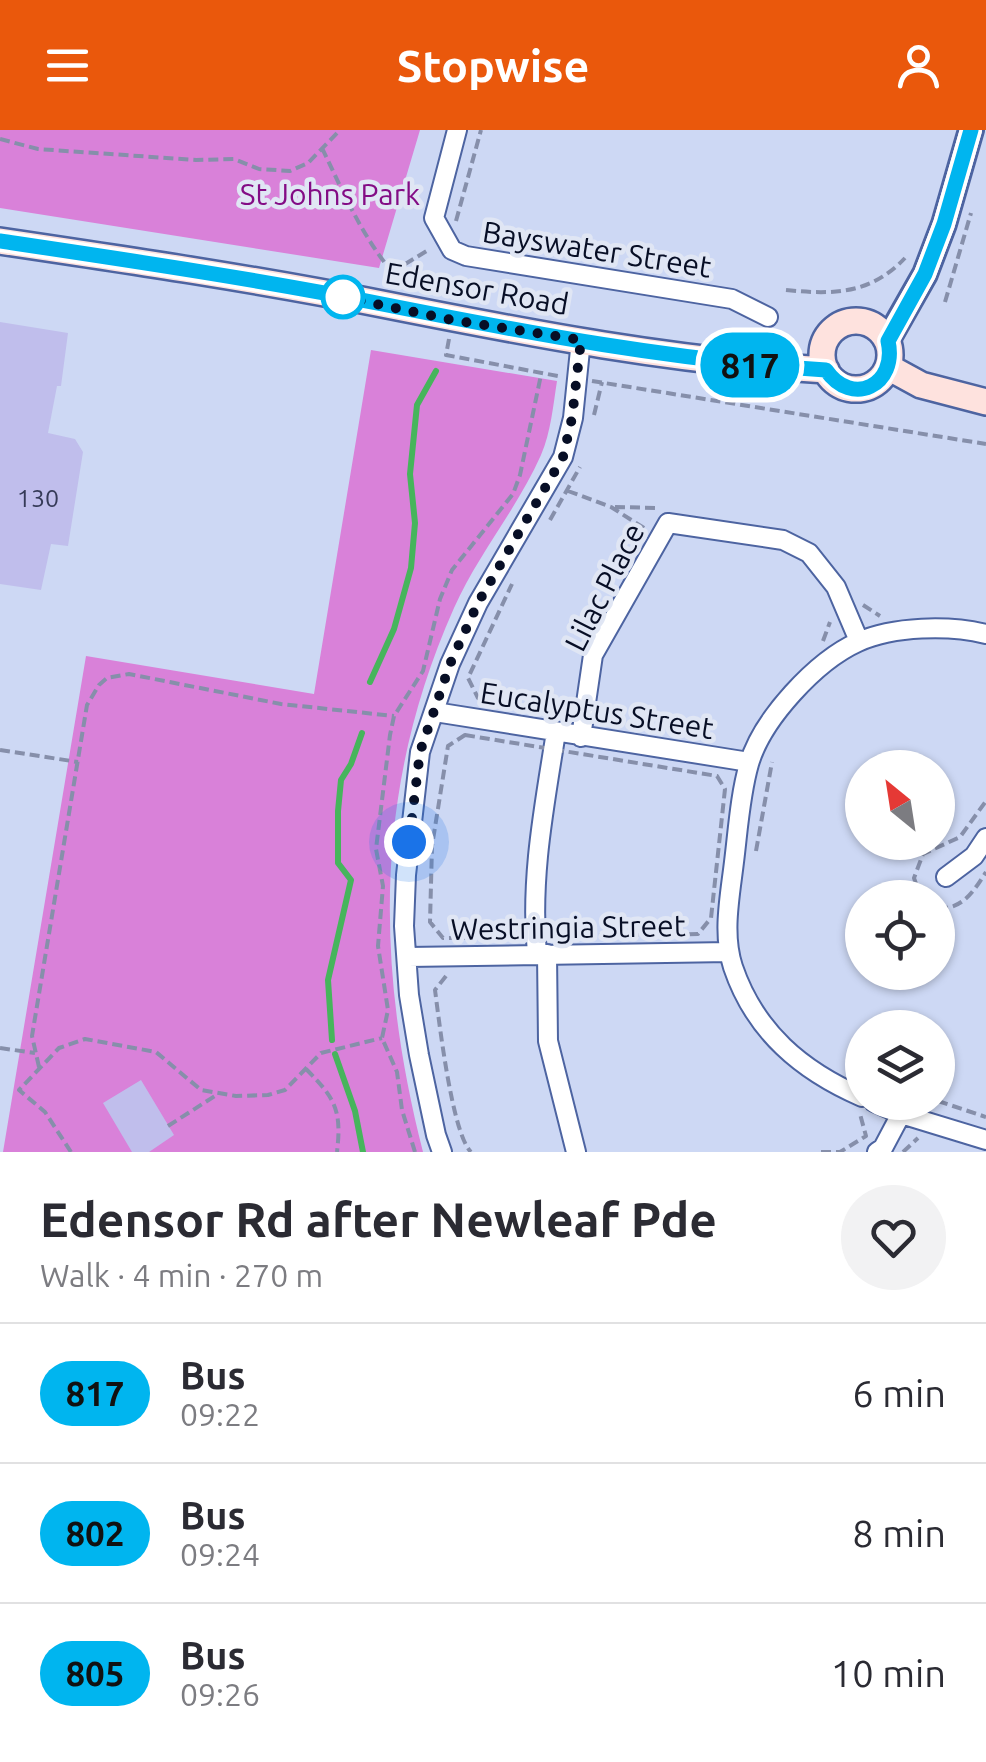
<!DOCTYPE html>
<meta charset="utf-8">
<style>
body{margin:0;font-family:Ubuntu,sans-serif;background:#f2f2f3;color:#2b2b33;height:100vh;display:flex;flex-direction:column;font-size:38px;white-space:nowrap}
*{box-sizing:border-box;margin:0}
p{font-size:32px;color:#7c7c81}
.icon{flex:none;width:55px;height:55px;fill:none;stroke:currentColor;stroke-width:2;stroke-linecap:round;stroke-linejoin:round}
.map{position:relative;height:1022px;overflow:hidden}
.side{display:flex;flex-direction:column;background:#fff;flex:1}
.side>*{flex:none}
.badge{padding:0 20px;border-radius:32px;font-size:35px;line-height:65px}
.needle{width:65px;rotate:330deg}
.buttons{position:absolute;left:845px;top:620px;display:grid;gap:20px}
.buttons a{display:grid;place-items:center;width:110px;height:110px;border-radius:50%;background:#fff;box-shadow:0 2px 8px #0004;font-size:50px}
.you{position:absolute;width:50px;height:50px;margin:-25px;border:8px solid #fff;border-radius:50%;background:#1a73e8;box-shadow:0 0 0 15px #1a73e833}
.map>.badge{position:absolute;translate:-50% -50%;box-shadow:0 0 0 5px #fff}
.round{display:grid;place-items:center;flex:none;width:105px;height:105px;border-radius:52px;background:#f2f2f3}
.overview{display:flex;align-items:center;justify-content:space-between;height:170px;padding:0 40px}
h1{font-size:48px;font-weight:700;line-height:75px}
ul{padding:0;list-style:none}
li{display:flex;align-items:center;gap:30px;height:140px;padding:0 40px;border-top:2px solid #e1e1e2}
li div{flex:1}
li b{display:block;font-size:38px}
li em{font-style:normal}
li .badge{min-width:110px;font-weight:700;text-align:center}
header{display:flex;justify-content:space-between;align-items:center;height:130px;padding:0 40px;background:#ea580c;color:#fff;font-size:45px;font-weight:700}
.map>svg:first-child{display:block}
</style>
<header><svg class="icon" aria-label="menu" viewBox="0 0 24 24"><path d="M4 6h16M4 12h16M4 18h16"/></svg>Stopwise<svg class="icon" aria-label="person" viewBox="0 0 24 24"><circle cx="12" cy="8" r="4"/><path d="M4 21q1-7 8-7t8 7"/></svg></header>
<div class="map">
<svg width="986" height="1022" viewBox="0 0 986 1022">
<rect width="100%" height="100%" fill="#cdd8f4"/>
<path fill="#d981d9" d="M 0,0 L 420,0 L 379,138 L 0,78 Z
M 371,220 L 557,251 C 553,276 551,302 541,325 C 517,379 478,424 454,478 C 374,658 375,834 423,1022 L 3,1022 L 86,526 L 314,564 Z"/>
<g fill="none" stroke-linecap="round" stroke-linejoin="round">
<path stroke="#46b55c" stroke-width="6" d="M 370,552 L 394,499 L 411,438 L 415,393 L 410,344 L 417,275 L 436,241
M 332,910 L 328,850 L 351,750 L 338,733 L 338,681 L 341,650 L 351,634 L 362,603
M 335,924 L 355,981 L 363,1022"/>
</g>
<path fill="#c0beec" d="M 0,192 L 68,203 L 61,256 L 57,256 L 48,303 L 75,309 L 83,322 L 68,416 L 51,414 L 41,460 L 0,454 Z
M 141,950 L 174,1005 L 149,1022 L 132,1022 L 103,973 Z"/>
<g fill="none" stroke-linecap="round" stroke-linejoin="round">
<defs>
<path id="minor" d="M 457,0 L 434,88 L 452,120 L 466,126 L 732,169 L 768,187
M 435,582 L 749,632
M 581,607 L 593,525 L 668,393 L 783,410 L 809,423 L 836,457 L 859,511
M 946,747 L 974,726 L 986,708
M 537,824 C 530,748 544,678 556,602
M 547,824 L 548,911 L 576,1022
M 408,827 L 729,822
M 862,967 C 802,941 755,902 733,837 C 722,804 730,766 734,732 C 738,700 740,665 749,634 C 762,589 816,531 858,512 C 894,496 949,495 986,504
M 874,972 L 901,984 L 986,1010
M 442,1022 L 436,1005 L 419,925 L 409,865 L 404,796 L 406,745 L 420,622 L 450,534 L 478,473 L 563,327 L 573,288 L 581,210
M 877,1022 L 883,1018 L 901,984"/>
<path id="tertiary" d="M 887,211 L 925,144 L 944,94 L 971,0"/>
<path id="secondary" d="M 0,111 C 128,130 256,149 382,174 C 528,203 677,232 826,240
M822 225a34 34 0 1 1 68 0a34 34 0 1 1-68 0Z
M 888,237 L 921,255 L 986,272"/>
</defs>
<use href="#minor" stroke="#4d64a1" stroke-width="22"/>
<use href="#tertiary" stroke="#4d64a1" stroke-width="28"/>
<use href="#secondary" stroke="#4d64a1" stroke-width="30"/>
<path stroke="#868faa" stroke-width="4" stroke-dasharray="10 5" stroke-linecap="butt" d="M 0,9 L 38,19 L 196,30 L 234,29 L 259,39 L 290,41 L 308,33 L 340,0
M 322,18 C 345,66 364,111 399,150 L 458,158 L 456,165
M 456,91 L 481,0
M 392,142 L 430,119
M 786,160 C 834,165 871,164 905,128
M 945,172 L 971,83
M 449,209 L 446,225 L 558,246
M 592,251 L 986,314
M 594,285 L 602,252
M 568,361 L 611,377 L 644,398
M 615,377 L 656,378
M 550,390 L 580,337
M 863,475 L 880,486
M 823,511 L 830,492
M 481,569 L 478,568 L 468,548 L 512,454
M 465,605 L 717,646 L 725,659 L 711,788 L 698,804 L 443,808 L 430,792 L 432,716 L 448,616 Z
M 0,620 L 78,632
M 756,721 L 772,632
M 921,768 L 914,748 L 923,724 L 960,707 L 986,671
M 938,778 C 962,780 974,761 986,742
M 446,846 L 435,860 C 439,890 452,1004 471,1022
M 0,918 L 35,923
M 39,937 L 32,906 L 87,575 L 99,555 L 107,548 L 129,544 L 281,574 L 394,586
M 306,939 C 335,968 342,980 337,1022
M 938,971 L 986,987
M 168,996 L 218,964
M 71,1022 L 45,982 L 19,960 L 59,918 L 85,909 L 156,922 L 201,960 L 236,966 L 268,965 L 285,960 L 321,923 L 382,908
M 415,1022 L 402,980 L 397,942 L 382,908 L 388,880 L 378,816 L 383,756 L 376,719 L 390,605 L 394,586 L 423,541 L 440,469 L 452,440 L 513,364 L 520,345 L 541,245
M 821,1022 L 840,1022 L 866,1006 L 860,984
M 903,1022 L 918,1008"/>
<use href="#minor" stroke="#fff" stroke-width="18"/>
<use href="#tertiary" stroke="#fff" stroke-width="22"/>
<use href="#secondary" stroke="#fee2de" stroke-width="25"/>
</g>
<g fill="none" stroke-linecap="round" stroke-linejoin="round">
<defs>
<path id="line" d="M 0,111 C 127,130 256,149 382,174 C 528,203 677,231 826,240 C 852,278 898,255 888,211 L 925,144 L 944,94 L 971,0"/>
</defs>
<use href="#line" stroke="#fff" stroke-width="22"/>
<use href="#line" stroke="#00b5ef" stroke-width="15"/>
<path stroke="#070e25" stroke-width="10" stroke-dasharray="0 18" d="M 343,167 L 452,190 L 581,210 L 572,288 L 563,327 L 478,473 L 450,534 L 420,622 L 409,712"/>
</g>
<circle fill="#fff" stroke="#00b5ef" stroke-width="5" cx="343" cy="167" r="20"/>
<g text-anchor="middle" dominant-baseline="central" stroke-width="9" stroke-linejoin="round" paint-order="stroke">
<g font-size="25" fill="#353a57">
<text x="38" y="368">130</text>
</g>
<g font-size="30" fill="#830c85" stroke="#e0e6f4">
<text x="330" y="64">St Johns Park</text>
</g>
<g font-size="30" fill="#070e25" stroke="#e0e6f4">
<text transform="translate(597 119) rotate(9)">Bayswater Street</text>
<text transform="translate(477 158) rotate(10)">Edensor Road</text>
<text transform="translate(604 457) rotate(-63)">Lilac Place</text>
<text transform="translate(597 580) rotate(9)">Eucalyptus Street</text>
<text transform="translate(568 797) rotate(-1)">Westringia Street</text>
</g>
</g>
</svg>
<div class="buttons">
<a><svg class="needle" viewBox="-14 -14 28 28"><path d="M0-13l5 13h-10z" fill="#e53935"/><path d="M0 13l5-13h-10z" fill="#7c7c81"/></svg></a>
<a><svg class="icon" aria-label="locate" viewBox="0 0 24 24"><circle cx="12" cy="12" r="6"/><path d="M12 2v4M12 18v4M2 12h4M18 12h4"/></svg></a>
<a><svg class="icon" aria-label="layers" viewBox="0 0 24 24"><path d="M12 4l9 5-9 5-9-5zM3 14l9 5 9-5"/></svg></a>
</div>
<div class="you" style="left:409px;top:712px"></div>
<b class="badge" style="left:750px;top:235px;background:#00b5ef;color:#111">817</b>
</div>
<section class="side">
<div class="overview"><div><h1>Edensor Rd after Newleaf Pde</h1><p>Walk · 4 min · 270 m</p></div><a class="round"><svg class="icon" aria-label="heart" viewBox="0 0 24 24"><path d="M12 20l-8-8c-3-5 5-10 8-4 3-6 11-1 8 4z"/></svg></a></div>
<ul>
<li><span class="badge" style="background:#00b5ef;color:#111">817</span><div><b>Bus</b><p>09:22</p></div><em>6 min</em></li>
<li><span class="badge" style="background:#00b5ef;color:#111">802</span><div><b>Bus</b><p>09:24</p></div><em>8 min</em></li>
<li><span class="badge" style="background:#00b5ef;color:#111">805</span><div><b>Bus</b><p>09:26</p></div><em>10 min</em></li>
</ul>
</section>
